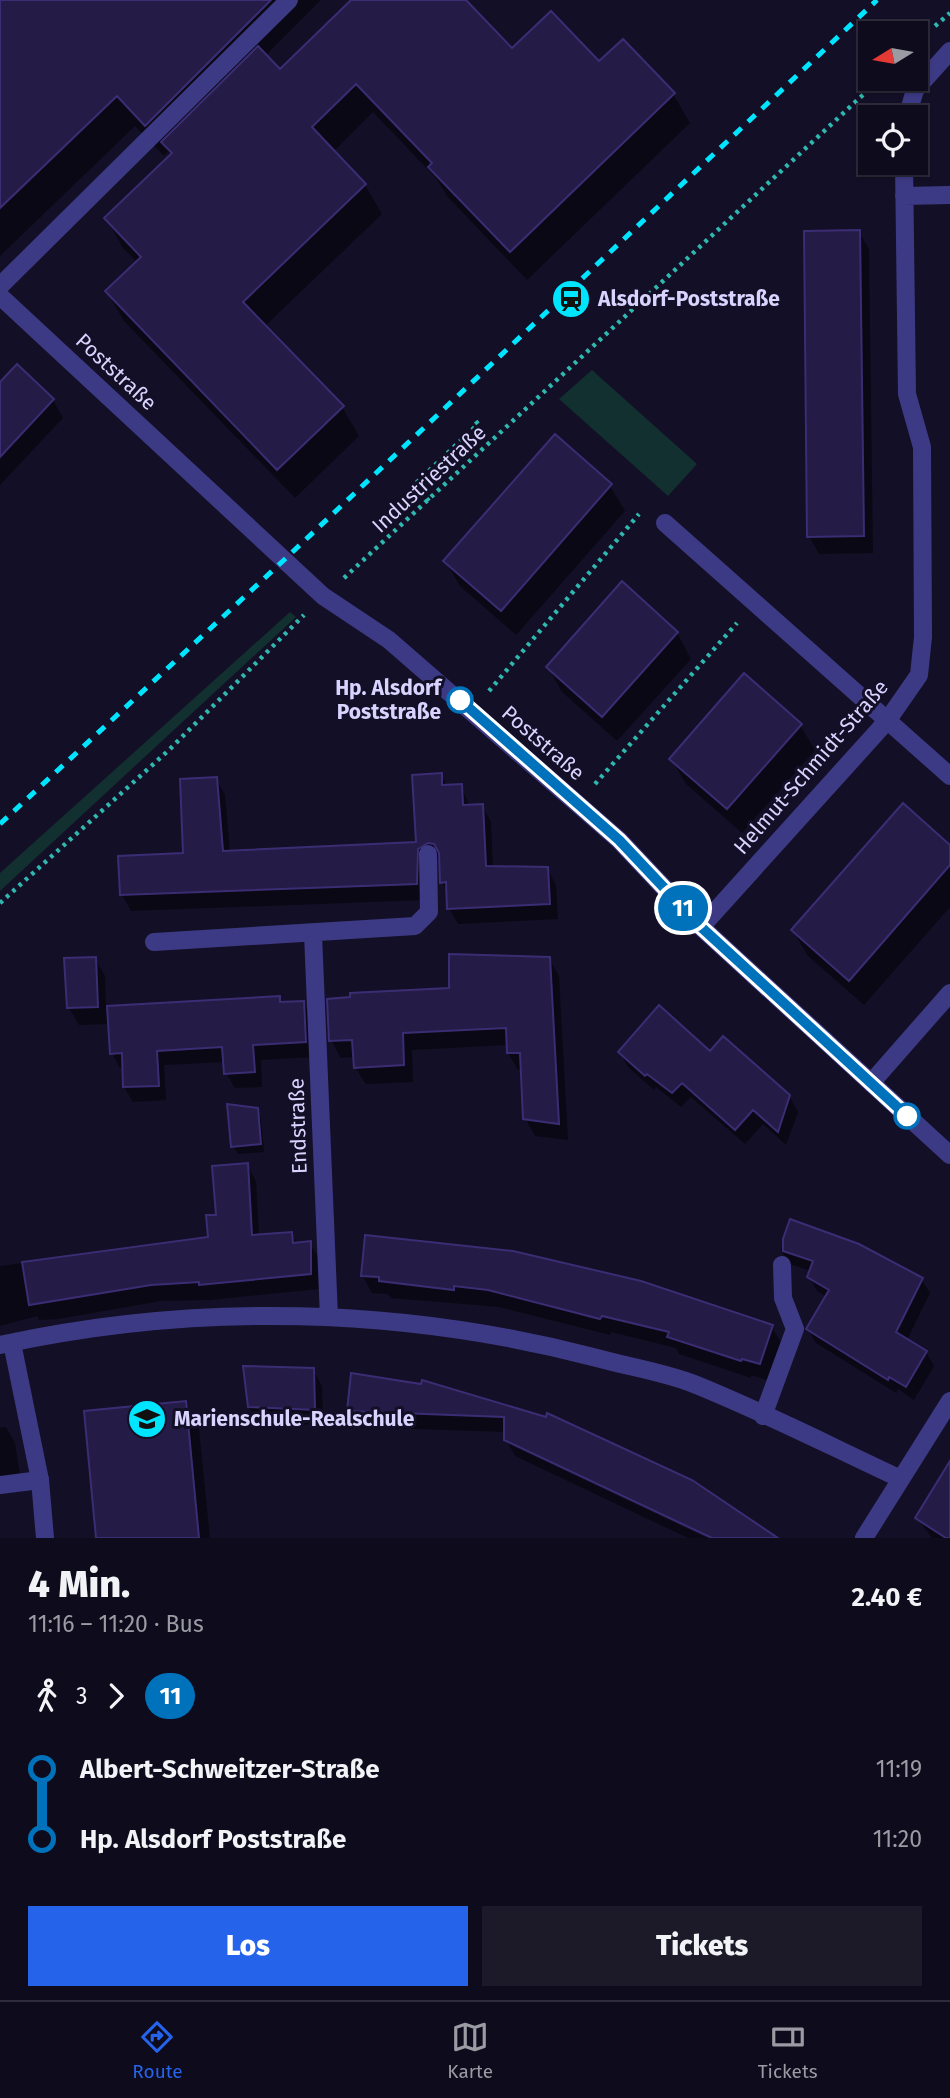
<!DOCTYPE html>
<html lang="de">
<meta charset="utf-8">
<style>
body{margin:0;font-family:"Fira Sans",sans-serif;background:#1c1929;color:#f1f3f6;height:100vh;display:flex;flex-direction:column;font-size:26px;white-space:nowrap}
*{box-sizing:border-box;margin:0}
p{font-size:23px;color:#9b9ba3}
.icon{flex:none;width:38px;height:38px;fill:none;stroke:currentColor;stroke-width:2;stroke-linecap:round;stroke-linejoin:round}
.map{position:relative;height:1538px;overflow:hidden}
.panel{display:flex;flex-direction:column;background:#0e0b1c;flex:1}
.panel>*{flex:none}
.badge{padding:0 14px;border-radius:23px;font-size:24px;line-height:46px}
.needle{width:46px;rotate:259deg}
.buttons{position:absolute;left:858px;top:21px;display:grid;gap:14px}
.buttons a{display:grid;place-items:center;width:70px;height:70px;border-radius:0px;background:#0e0b1c;box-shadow:0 2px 5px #0004,0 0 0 2px #2e2b3b;font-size:35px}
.map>.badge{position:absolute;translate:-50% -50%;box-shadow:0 0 0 4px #fff}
.legs{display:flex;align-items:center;gap:10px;height:77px;padding:0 28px;font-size:23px}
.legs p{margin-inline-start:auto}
.headline{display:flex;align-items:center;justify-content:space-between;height:119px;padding:0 28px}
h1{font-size:38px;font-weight:800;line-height:52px}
.button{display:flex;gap:14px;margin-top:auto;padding:14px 28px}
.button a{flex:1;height:80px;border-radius:0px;background:#2563eb;color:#fff;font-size:28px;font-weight:800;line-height:80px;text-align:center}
.button a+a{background:#1c1929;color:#f1f3f6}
ul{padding:0 28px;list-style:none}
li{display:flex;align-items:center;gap:24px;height:70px;font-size:26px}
li i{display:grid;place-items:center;width:10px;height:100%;margin:0 9px;background:currentColor}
li i::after{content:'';width:18px;height:18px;margin:-9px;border:5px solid;border-radius:50%;background:#0e0b1c}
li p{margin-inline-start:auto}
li:first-child i{background:linear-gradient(#0000 50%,currentColor 0)}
li:last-child i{background:linear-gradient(currentColor 50%,#0000 0)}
.dock{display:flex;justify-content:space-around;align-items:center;height:98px;border-top:2px solid #2e2b3b;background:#0e0b1c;font-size:19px;color:#9b9ba3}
.dock a{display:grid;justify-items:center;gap:4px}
.dock .active{color:#2563eb}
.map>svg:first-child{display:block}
</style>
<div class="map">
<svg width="950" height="1538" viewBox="0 0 950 1538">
<rect width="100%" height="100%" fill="#130f26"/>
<path fill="#12302f" d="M 592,370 L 697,464 L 668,496 L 559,399 Z
M 290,612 L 296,617 L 0,891 L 0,873 Z"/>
<path fill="#0007" d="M 0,0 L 321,0 L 265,56 L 280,71 L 353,0 L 463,0 L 512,51 L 599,64 L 673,94 L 690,123 L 527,280 L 447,196 L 436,178 L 373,112 L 333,152 L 365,185 L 382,214 L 264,327 L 342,407 L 359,436 L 295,498 L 124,321 L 107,292 L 137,262 L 123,248 L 107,219 L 171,156 L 168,151 L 164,156 L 135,126 L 0,256 Z
M 859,232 L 869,249 L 873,553 L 819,554 L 809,536 Z
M 0,385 L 53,400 L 63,418 L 0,485 Z
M 610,486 L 625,511 L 516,635 L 460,586 L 445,561 Z
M 622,584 L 677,633 L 691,659 L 617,741 L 562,692 L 548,667 Z
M 800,725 L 815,750 L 742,833 L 686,784 L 671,759 Z
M 441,775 L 448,787 L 461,786 L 470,807 L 482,806 L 491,822 L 493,868 L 547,868 L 556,885 L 558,919 L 458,924 L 449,908 L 448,893 L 442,882 L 441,859 L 438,858 L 429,864 L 426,900 L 131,911 L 122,895 L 185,854 L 216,779 L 225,795 L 230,852 L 418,844 Z
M 950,847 L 950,907 L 864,1005 L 808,956 L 793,931 Z
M 95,958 L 105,976 L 106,1008 L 279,998 L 282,1004 L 303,1002 L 312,1017 L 314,1057 L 261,1060 L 262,1087 L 235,1088 L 226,1073 L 225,1062 L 164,1065 L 166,1100 L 133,1102 L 124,1087 L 124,1068 L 120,1068 L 112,1053 L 110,1024 L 79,1025 L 69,1008 Z
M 549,958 L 559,976 L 568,1140 L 535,1136 L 525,1118 L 523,1070 L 518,1070 L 508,1053 L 508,1045 L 412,1050 L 413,1082 L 366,1084 L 355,1067 L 355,1057 L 341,1058 L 331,1040 L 451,990 Z
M 620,1052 L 710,1053 L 789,1096 L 798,1112 L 786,1145 L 763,1124 L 745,1144 L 691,1097 L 681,1107 L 656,1087 L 654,1090 L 628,1067 Z
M 256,1109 L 261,1118 L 264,1152 L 238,1154 L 233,1146 Z
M 247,1165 L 256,1181 L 259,1236 L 291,1234 L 297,1244 L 310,1243 L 319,1259 L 319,1289 L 210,1300 L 161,1301 L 58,1319 L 39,1320 L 37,1316 L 0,1326 L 0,1266 L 210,1238 Z
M 791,1222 L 921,1279 L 930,1293 L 907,1340 L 926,1352 L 934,1366 L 914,1400 L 898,1389 L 896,1393 L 816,1343 L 808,1329 L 827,1297 L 817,1291 L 809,1276 L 811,1271 L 789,1264 L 781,1250 Z
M 366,1237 L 772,1327 L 782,1344 L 770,1381 L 751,1375 L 751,1378 L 679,1354 L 676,1348 L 611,1332 L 610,1335 L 499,1307 L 391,1298 L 388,1294 L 372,1293 L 362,1275 Z
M 313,1370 L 322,1386 L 323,1425 L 259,1423 L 249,1407 Z
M 352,1375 L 547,1419 L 776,1538 L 715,1538 L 513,1442 L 513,1446 L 707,1538 L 688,1538 L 515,1456 L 506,1439 L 506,1432 L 358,1427 L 348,1411 Z
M 185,1403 L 199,1429 L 210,1538 L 98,1538 Z
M 6,1427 L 15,1443 L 21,1482 L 0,1485 L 0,1428 Z
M 950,1464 L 950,1538 L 932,1538 L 917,1518 Z"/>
<path fill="#241b47" stroke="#3b2d73" stroke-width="2" d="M 0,0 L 271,0 L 145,126 L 117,96 L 0,208 Z
M 351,0 L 466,0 L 512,48 L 551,11 L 599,61 L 623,39 L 675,93 L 510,252 L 428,167 L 432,163 L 356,84 L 312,127 L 366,184 L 243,302 L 344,406 L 277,470 L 105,291 L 141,257 L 104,218 L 172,153 L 161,142 L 258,46 L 280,69 Z
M 860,230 L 864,536 L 807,537 L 804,231 Z
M 17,364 L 54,399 L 0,457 L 0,382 Z
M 555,434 L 612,484 L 501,611 L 443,561 Z
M 622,581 L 678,632 L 602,717 L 546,667 Z
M 744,673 L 802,724 L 727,809 L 669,759 Z
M 442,773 L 442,785 L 462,784 L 463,805 L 483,804 L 486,866 L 548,867 L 550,904 L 447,909 L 446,882 L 440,883 L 439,853 L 434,844 L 428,843 L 418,849 L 417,884 L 120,895 L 118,856 L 183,853 L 180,779 L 217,777 L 223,851 L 416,842 L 412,775 Z
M 903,803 L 950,845 L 950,865 L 849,981 L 791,930 Z
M 449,954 L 550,957 L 559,1124 L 523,1119 L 520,1053 L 507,1053 L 506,1028 L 403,1033 L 404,1065 L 354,1068 L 352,1040 L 329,1041 L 327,999 L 350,997 L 350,993 L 449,988 Z
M 96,957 L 98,1007 L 67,1008 L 64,958 Z
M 280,996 L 280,1002 L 304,1001 L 306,1042 L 253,1045 L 255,1072 L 224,1074 L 222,1047 L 157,1051 L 159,1086 L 123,1087 L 122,1053 L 110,1054 L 107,1006 Z
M 659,1005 L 710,1051 L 723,1036 L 790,1095 L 778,1132 L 753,1110 L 735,1130 L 682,1083 L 672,1093 L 647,1074 L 645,1076 L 618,1052 Z
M 227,1104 L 258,1108 L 261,1144 L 231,1147 Z
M 248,1163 L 252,1235 L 292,1232 L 293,1243 L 311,1241 L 311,1274 L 199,1285 L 199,1282 L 151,1285 L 29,1305 L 22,1262 L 208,1237 L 206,1215 L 216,1215 L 212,1166 Z
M 790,1219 L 859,1244 L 923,1278 L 896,1332 L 927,1351 L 906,1387 L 889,1377 L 888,1380 L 806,1329 L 829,1290 L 807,1277 L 813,1261 L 783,1251 L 783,1239 Z
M 365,1235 L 513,1251 L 641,1281 L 773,1325 L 760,1364 L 742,1359 L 741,1361 L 667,1337 L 669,1332 L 602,1316 L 600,1319 L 488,1290 L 454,1286 L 454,1290 L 379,1281 L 379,1277 L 361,1276 Z
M 243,1366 L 314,1368 L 315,1410 L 248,1407 Z
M 351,1373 L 421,1384 L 422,1380 L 546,1417 L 547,1413 L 692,1480 L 778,1538 L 712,1538 L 504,1440 L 504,1417 L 347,1411 Z
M 186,1401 L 199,1538 L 96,1538 L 84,1411 Z
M 950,1461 L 950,1538 L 946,1538 L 915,1518 Z"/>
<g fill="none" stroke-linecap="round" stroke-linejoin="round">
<path stroke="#2fb8b0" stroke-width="4.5" stroke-dasharray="3.5 5" stroke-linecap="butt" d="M 935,26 L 950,13
M 861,48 L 870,58
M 429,501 L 414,485 L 478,424 L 474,419
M 344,578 L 880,79
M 489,691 L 639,514
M 595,784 L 737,623
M 0,903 L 169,750 L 304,615"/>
<path stroke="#3d3a85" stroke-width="18" d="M 0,286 L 289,0
M 665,523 L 950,776
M 871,1083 L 950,993
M 763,1416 L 795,1329 L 783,1298 L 782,1265
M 0,1485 L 40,1480"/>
<path stroke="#3d3a85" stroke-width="18" d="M 907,117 L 915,90 L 950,51
M 904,196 L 950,195
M 0,296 L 323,596 L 389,640 L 619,840 L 701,927 L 950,1155
M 701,927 L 887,721 L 919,675 L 923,637 L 922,447 L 907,394 L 904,163
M 313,934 L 329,1317
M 154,942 L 415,926 L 429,912 L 428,854
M 12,1343 L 40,1480 L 45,1538
M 0,1345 C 197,1302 402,1307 597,1358 C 629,1367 663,1372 694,1384 C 764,1412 832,1447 901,1479
M 864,1538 L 950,1401"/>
<path stroke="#00e5ff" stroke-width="5" stroke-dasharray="10 9" stroke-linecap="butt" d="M 0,824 L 284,560 L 877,0"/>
</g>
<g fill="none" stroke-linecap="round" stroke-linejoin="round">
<defs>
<path id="line-1" d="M 460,700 L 619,840 L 701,927 L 907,1116"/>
</defs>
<use href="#line-1" stroke="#fff" stroke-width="16"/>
<use href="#line-1" stroke="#0072bc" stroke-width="10"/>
</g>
<defs>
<symbol id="station-disc" viewBox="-11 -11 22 22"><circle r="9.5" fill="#00e5ff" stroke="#130f26"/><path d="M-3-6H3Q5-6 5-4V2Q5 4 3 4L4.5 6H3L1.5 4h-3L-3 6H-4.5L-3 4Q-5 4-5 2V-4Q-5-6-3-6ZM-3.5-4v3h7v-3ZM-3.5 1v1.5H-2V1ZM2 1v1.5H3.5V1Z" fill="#111"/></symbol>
<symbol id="school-disc" viewBox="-11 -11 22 22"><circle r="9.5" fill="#00e5ff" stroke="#130f26"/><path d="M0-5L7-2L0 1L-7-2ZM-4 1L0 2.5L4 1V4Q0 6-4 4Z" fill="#111"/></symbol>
</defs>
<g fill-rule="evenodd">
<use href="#station-disc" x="549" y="277" width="44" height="44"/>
<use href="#school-disc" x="125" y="1397" width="44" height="44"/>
</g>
<g fill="#fff" stroke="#0072bc" stroke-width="3.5">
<circle cx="460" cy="700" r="12"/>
<circle cx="907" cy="1116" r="12"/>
</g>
<g text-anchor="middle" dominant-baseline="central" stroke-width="6" stroke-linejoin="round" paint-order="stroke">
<g font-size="21" font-weight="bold" fill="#d9d4ff" stroke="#130f26" text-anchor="start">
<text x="598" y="299">Alsdorf-Poststraße</text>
<text x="174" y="1419">Marienschule-Realschule</text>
</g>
<g font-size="21" fill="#d9d4ff" stroke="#130f26">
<text transform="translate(116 372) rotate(43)">Poststraße</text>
<text transform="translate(429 479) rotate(-43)">Industriestraße</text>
<text transform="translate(543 743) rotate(41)">Poststraße</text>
<text transform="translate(811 767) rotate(-49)">Helmut-Schmidt-Straße</text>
<text transform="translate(298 1126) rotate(-92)">Endstraße</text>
</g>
<g font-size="21" font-weight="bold" fill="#d9d4ff" stroke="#130f26" text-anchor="end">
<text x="441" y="688">Hp. Alsdorf<tspan x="441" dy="24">Poststraße</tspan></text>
</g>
</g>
</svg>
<div class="buttons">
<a><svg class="needle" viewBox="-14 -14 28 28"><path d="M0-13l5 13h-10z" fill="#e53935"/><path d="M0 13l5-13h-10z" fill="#9b9ba3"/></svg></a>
<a><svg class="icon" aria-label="locate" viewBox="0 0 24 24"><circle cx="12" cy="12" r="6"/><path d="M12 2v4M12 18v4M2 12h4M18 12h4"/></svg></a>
</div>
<b class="badge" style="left:683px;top:908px;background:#0072bc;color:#fff">11</b>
</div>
<section class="panel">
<div class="headline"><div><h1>4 Min.</h1><p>11:16 – 11:20 · Bus</p></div><b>2.40 €</b></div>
<div class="legs"><svg class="icon" aria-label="walk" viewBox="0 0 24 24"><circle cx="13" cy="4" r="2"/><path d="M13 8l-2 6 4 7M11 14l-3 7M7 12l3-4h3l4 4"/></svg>3<svg class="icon" aria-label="forward" viewBox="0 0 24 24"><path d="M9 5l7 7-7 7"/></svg><b class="badge" style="background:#0072bc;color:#fff">11</b></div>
<ul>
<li><i style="color:#0072bc"></i><b>Albert-Schweitzer-Straße</b><p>11:19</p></li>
<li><i style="color:#0072bc"></i><b>Hp. Alsdorf Poststraße</b><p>11:20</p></li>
</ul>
<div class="button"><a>Los</a><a>Tickets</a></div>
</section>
<nav class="dock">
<a class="active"><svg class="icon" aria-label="directions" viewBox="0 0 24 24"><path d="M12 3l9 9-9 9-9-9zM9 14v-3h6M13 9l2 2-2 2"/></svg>Route</a>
<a><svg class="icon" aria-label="map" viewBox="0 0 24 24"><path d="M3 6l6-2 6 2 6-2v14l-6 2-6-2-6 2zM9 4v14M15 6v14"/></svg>Karte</a>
<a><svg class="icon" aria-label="tickets" viewBox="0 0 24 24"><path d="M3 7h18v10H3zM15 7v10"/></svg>Tickets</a>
</nav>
